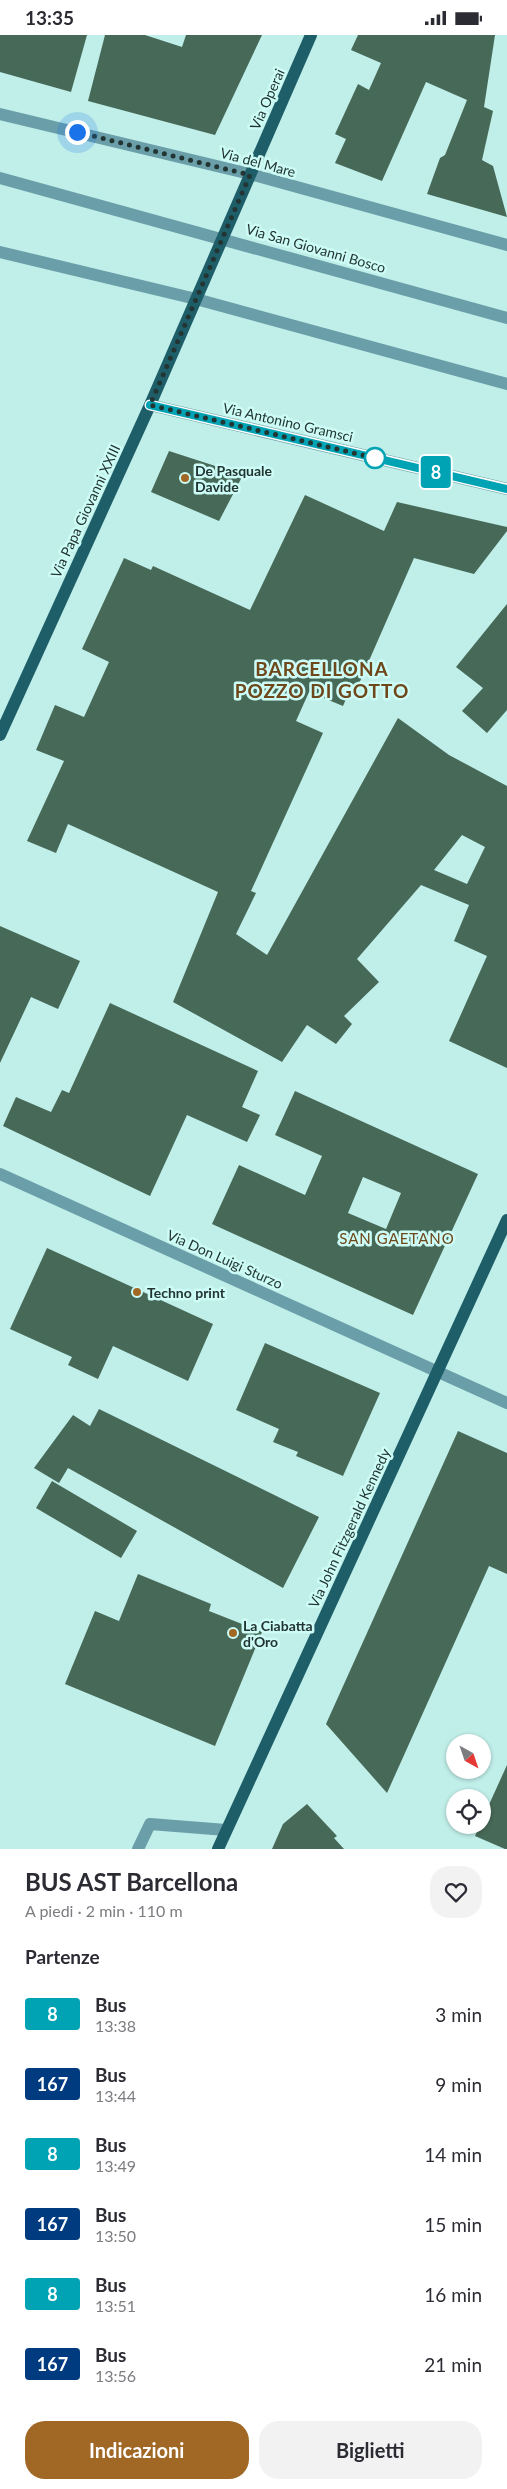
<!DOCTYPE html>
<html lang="it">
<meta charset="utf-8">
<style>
body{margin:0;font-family:Lato,sans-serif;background:#f2f2f3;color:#2b2b33;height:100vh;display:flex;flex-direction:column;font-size:19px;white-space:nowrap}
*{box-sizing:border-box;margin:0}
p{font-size:16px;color:#7c7c81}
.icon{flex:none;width:28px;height:28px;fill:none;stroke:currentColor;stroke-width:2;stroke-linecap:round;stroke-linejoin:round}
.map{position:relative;height:1814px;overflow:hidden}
.sheet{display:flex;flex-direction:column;background:#fff;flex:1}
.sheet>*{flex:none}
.badge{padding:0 10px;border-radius:4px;font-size:18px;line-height:32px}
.needle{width:32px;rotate:140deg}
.controls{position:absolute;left:446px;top:1699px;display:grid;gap:10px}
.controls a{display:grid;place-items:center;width:45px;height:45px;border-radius:50%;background:#fff;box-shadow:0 1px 4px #0004;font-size:25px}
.you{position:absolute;width:25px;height:25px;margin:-12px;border:4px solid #fff;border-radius:50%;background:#1a73e8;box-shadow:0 0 0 8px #1a73e833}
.map>.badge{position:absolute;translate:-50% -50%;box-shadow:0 0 0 2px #fff}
h2{padding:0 25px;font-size:19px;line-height:45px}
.round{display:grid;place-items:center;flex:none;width:52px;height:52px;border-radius:20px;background:#f2f2f3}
.summary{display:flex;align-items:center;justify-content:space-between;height:85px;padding:0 25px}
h1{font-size:24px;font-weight:700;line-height:38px}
.cta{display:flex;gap:10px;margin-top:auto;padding:10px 25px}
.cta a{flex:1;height:58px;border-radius:20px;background:#a06725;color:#fff;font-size:20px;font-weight:700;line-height:58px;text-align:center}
.cta a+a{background:#f2f2f3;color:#2b2b33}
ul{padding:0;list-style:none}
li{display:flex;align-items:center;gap:15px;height:70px;padding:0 25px}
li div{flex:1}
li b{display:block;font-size:19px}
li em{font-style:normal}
li .badge{min-width:55px;font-weight:700;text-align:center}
.status{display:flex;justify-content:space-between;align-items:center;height:35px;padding:0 25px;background:#fff;direction:ltr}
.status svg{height:14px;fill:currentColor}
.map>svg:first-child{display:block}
</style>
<div class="status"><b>13:35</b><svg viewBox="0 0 49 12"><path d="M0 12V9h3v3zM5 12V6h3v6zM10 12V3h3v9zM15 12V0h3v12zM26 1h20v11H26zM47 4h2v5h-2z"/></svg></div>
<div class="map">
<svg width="507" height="1814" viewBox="0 0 507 1814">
<rect width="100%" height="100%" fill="#c0eee9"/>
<path fill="#476958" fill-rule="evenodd" d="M 0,0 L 87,0 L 71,57 L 0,37 Z
M 105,0 L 145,0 L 182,12 L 186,0 L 262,0 L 215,100 L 88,66 Z
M 358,0 L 495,0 L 484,72 L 493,76 L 482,125 L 493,131 L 507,182 L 427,159 L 440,123 L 445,120 L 467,65 L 426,47 L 382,146 L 335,128 L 346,104 L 335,99 L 358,49 L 369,55 L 381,28 L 351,15 Z
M 169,416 L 243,440 L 219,486 L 151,457 Z
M 305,460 L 384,496 L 397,467 L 507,492 L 507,496 L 474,539 L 414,523 L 354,660 L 349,657 L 343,671 L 309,657 L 296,686 L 323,698 L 251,856 L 256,858 L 236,899 L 267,920 L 398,683 L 449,720 L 507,751 L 507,1033 L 449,1006 L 487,921 L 454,906 L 469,870 L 421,850 L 357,924 L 379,947 L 344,981 L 352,989 L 336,1009 L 307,990 L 282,1027 L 173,967 L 218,857 L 68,789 L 56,818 L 27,806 L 64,726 L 36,715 L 55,670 L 84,682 L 109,627 L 82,614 L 124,523 L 151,535 L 153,531 L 250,575 ZM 462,800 L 485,812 L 467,849 L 434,835 Z
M 507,569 L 507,675 L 487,698 L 462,676 L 483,653 L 456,632 Z
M 0,891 L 80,926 L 58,974 L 31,962 L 0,1028 Z
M 110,968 L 258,1036 L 242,1072 L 260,1080 L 247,1107 L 187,1080 L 150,1161 L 3,1091 L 16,1062 L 51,1077 L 62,1055 L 69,1058 Z
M 295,1056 L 478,1139 L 413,1280 L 212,1189 L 239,1130 L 305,1160 L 322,1121 L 275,1100 ZM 363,1142 L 401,1158 L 386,1194 L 348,1178 Z
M 47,1213 L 213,1289 L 188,1346 L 113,1311 L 98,1344 L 68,1330 L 72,1322 L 10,1294 Z
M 265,1308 L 380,1358 L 343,1441 L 296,1421 L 298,1417 L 273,1407 L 279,1394 L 236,1375 Z
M 99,1374 L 319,1482 L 283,1553 L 68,1433 L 59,1448 L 34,1433 L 73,1380 L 90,1391 Z
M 458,1396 L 507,1418 L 507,1539 L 489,1531 L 387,1758 L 326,1689 Z
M 52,1446 L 137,1496 L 121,1523 L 36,1473 Z
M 138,1539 L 211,1569 L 209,1576 L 262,1597 L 215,1711 L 65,1649 L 95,1576 L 119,1586 Z
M 507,1730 L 507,1814 L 505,1814 L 475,1801 L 480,1790 L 482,1790 L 482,1785 Z
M 307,1769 L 337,1801 L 334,1803 L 344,1814 L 272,1814 L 283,1789 Z"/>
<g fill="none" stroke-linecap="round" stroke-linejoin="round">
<path stroke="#6a9fa9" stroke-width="12" d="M 0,79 L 250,139 L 507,210
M 0,143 L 507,283
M 0,217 L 196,264 L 507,349
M 150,370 L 507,454
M 0,1139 L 507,1368
M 138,1814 L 150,1789 L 226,1795"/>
<path stroke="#1e5e69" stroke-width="12" d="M 0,700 L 150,370 L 311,0
M 218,1814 L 507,1185"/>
</g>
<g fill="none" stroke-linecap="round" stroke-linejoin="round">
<defs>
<path id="line" d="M 150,370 L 507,454"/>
</defs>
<use href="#line" stroke="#fff" stroke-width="11"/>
<use href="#line" stroke="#00a3b4" stroke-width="8"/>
<path stroke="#233533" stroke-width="5" stroke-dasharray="0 9" d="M 77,97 L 250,140 L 150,370 L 375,423"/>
</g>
<circle fill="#fff" stroke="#00a3b4" stroke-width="2.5" cx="375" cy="423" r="10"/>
<g fill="#a06725" stroke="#cdfcf6" stroke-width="2">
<circle cx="185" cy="443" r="5"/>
<circle cx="137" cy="1257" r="5"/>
<circle cx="233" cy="1598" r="5"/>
</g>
<g text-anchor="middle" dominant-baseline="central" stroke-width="5" stroke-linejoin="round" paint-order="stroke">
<g font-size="14" fill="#233533" stroke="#cdfcf6">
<text transform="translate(267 64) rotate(-66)">Via Operai</text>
<text transform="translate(258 127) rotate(15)">Via del Mare</text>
<text transform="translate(316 213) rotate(16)">Via San Giovanni Bosco</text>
<text transform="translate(288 387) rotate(13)">Via Antonino Gramsci</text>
<text transform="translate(85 476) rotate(-65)">Via Papa Giovanni XXIII</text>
<text transform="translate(225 1224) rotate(24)">Via Don Luigi Sturzo</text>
<text transform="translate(349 1493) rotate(-65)">Via John Fitzgerald Kennedy</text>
</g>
<g font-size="14" font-weight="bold" fill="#233533" stroke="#cdfcf6" text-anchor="start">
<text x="195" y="435">De Pasquale<tspan x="195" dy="16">Davide</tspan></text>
<text x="147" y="1257">Techno print</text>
<text x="243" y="1590">La Ciabatta<tspan x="243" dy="16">d'Oro</tspan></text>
</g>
<g font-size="15" letter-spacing="1" fill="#6e471a" stroke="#cdfcf6">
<text x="397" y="1203">SAN GAETANO</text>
</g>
<g font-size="19" font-weight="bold" letter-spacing="1" fill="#6e471a" stroke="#cdfcf6">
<text x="322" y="633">BARCELLONA<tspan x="322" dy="22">POZZO DI GOTTO</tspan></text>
</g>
</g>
</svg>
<div class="controls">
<a><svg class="needle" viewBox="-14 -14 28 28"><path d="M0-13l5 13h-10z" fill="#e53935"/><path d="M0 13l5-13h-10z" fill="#7c7c81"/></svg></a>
<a><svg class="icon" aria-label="locate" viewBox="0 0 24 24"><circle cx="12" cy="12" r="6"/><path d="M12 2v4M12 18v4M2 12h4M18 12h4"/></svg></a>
</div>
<div class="you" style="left:77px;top:97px"></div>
<b class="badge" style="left:436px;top:437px;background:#00a3b4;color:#fff">8</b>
</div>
<section class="sheet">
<div class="summary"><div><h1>BUS AST Barcellona</h1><p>A piedi · 2 min · 110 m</p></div><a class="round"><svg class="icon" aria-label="heart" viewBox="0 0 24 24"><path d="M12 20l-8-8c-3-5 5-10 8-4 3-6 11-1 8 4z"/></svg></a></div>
<h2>Partenze</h2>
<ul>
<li><span class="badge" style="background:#00a3b4;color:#fff">8</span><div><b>Bus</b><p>13:38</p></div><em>3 min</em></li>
<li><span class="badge" style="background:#003b80;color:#fff">167</span><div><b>Bus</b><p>13:44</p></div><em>9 min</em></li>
<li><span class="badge" style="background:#00a3b4;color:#fff">8</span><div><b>Bus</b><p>13:49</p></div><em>14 min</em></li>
<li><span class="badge" style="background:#003b80;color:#fff">167</span><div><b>Bus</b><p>13:50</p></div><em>15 min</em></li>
<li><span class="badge" style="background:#00a3b4;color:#fff">8</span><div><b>Bus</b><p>13:51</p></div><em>16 min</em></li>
<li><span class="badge" style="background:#003b80;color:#fff">167</span><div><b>Bus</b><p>13:56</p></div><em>21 min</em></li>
</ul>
<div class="cta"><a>Indicazioni</a><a>Biglietti</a></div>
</section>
